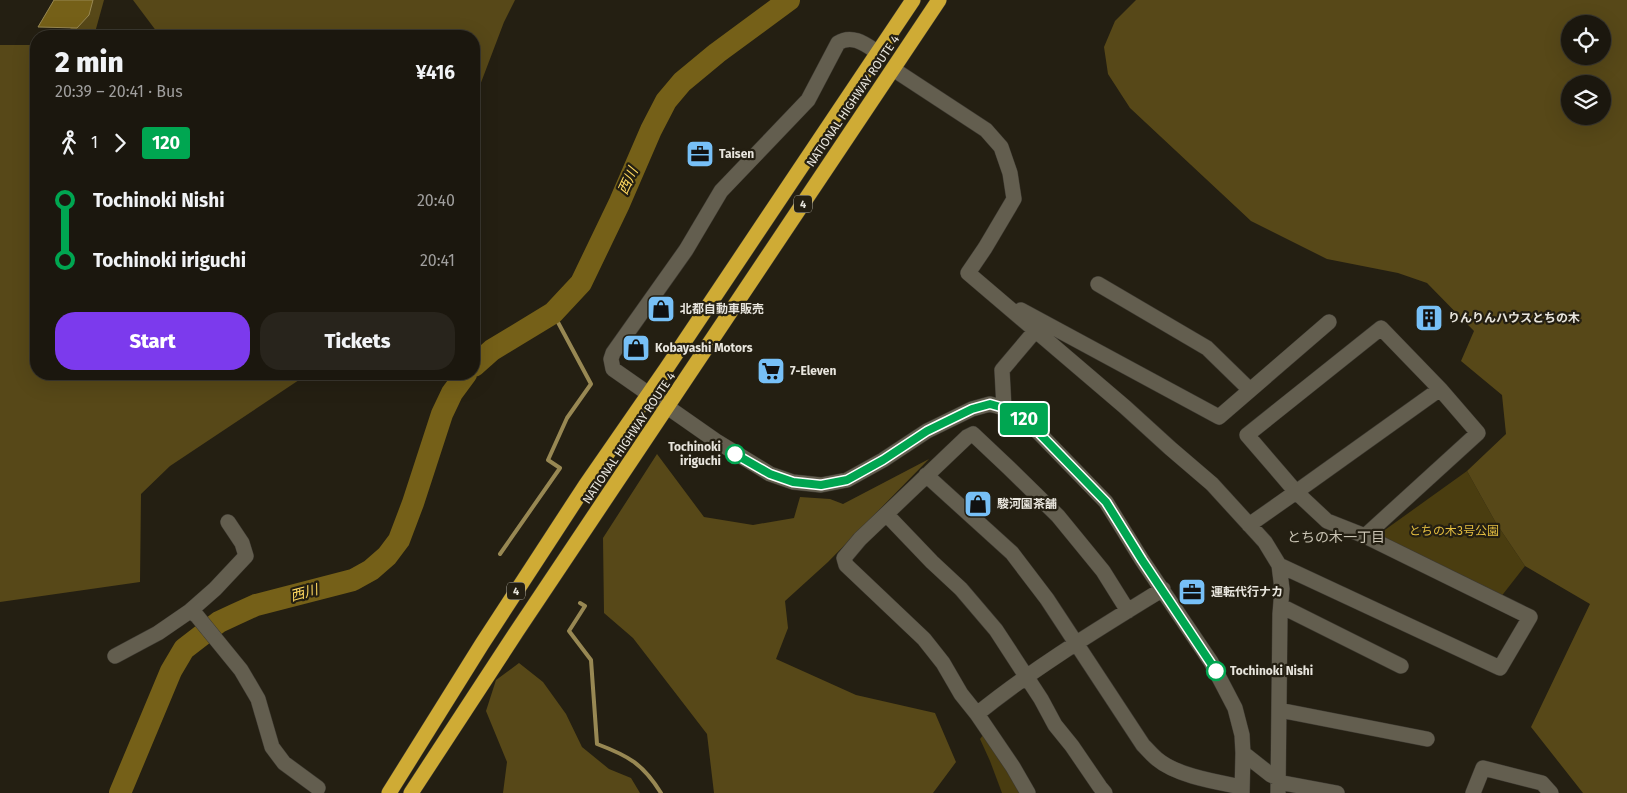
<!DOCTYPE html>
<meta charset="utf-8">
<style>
body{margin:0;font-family:"Fira Sans","Noto Sans JP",sans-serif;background:#28241c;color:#f1f3f6;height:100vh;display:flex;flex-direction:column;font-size:19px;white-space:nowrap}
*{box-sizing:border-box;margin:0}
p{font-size:16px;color:#a09f9e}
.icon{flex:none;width:28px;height:28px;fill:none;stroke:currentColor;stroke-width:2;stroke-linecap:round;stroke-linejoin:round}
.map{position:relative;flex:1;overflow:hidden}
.details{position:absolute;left:30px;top:30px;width:450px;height:350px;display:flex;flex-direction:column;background:#1b170e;border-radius:20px;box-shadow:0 5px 20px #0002,0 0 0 1px #39362e}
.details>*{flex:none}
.badge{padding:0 10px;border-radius:4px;font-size:18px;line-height:32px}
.buttons{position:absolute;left:1561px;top:15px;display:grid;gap:10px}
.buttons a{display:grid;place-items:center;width:50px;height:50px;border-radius:50%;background:#1b170e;box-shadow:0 5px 20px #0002,0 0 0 1px #39362e;font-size:25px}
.map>.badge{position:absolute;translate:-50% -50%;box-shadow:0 0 0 2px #fff}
.legs{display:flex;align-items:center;gap:8px;height:55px;padding:0 25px;font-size:16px}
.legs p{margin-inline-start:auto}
.summary{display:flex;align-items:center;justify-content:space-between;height:85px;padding:0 25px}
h1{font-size:28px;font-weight:800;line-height:38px}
.primary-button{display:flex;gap:10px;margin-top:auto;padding:10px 25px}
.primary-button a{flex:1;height:58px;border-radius:20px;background:#7c3aed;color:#fff;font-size:20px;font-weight:800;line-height:58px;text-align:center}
.primary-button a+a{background:#28241c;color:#f1f3f6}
ul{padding:0 25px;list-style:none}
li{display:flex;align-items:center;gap:18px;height:60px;font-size:19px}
li i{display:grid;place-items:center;width:8px;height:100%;margin:0 6px;background:currentColor}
li i::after{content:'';width:12px;height:12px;margin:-6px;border:4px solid;border-radius:50%;background:#1b170e}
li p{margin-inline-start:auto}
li:first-child i{background:linear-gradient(#0000 50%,currentColor 0)}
li:last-child i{background:linear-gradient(currentColor 50%,#0000 0)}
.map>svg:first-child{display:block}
</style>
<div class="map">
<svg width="1627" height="793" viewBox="0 0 1627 793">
<rect width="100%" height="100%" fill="#241f12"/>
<path fill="#4a3d10" d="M 1467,471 L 1496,523 L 1525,566 L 1500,598 L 1386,542 L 1382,532 Z
M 983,735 L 1024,793 L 1002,793 L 990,761 L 980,739 Z"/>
<path fill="#574818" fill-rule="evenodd" d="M 80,0 L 104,0 L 94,36 L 68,36 Z
M 133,0 L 515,0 L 504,22 L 474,101 L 474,36 L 160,36 Z
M 1136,0 L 1627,0 L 1627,793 L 1583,793 L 1531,727 L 1590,604 L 1525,566 L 1496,523 L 1467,471 L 1506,434 L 1502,395 L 1461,361 L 1474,331 L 1427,283 L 1398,273 L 1327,259 L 1251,221 L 1130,108 L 1108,74 L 1104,47 L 1115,21 ZM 1570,24 L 1602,24 L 1602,56 L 1570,56 ZM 1570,84 L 1602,84 L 1602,116 L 1570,116 Z
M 0,45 L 36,45 L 36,374 L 308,374 L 170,466 L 141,494 L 140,582 L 0,602 Z
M 657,454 L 704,517 L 753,525 L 794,518 L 800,497 L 830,499 L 843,504 L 929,459 L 828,562 L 785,601 L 788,628 L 776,659 L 856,695 L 935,713 L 956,762 L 933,793 L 714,793 L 707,734 L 633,638 L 604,613 L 603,538 Z
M 519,663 L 543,682 L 566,714 L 582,747 L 609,769 L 631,778 L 640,793 L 503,793 L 507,762 L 486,711 L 496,680 Z"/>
<path fill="#756018" stroke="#988853" d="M 54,0 L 93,0 L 89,15 L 77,28 L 38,27 Z"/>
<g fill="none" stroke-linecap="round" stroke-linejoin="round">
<path stroke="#988853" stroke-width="4" d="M 500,554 L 560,468 L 548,460 L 567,418 L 591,384 L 553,313
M 580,603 L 585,606 L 569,631 L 591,660 L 597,744 C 629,756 643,764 661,793"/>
<path stroke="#756018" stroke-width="22" d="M 474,366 L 492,350 L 553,313 L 581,283 L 619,204 L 651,130 L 666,101 L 682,82 L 717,53 L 789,0
M 120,793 L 171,671 L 184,649 L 219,622 L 234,615 L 256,605 L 353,580 L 371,570 L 387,556 L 399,540 L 413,503 L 442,414 L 452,393 L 466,374"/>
<defs>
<path id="minor" d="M 877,52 C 865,44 852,34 838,43 L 808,100 L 721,191 L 686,250 L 613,353 L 611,359 L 613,369 L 716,441 L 770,474 L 793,482 L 821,485 L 847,480 L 883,460 L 927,431 L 972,409 L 990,404 L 1004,408 L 1019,414 L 1038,432 L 1106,502 L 1142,560 L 1211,662 L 1235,708 L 1242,735 L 1243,753 L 1242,793
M 893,69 L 986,130 L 1001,147 L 1010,173 L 1014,199 L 985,248 L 968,273 L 1125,407 L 1170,448 L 1212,484 L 1265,542 L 1279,565 L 1282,589 L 1280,614 L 1278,793
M 1098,284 L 1207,348 L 1250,390
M 1021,310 L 1219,417 L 1329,322
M 1004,408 L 1002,370 L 1035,331
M 926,475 L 1012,553 L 1047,599 L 1143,745 C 1148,750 1152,755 1157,759 C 1177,776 1217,782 1242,787
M 887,515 L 932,562 L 961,589 L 996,630 L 1041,699 L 1055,725 L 1072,746 L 1100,787 L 1105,793
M 1249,525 L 1296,492 L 1247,435 L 1381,328 L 1440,389 L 1478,433 L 1365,536
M 1279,565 L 1500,668 L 1530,617 L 1365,536 L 1327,521 L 1296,492 L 1440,389
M 1281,606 L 1401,666
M 190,611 L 215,589 L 246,556 L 242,543 L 228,522
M 115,656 L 158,633 L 190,611 L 197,616 L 241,670 L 258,699 L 272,747 L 284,763 L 318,788
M 1279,710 L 1427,739
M 977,714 C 1035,667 1100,628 1163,589
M 1243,753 L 1271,775 L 1278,778
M 1278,782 L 1337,793
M 1028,793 L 1013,767 L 977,714 L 961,694 L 943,663 L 924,639 L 846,565 L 844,558 L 860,539 L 967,437 L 973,434 L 1009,468 L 1058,516 L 1103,571 L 1128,611
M 1473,793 L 1483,768 L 1542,783 L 1551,793"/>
<path id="highway" d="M 389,793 L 482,644 L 585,486 L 666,369 L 913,0
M 411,793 L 517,631 L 939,0"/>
</defs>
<use href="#minor" stroke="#3d3931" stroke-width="16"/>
<use href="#highway" stroke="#3d3931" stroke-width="16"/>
<use href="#minor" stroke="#635e4f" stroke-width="15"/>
<use href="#highway" stroke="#cfab35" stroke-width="15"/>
</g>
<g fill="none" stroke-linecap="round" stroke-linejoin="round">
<defs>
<path id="line-1" d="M 735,454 L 770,474 L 793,482 L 821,485 L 847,480 L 883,460 L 927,431 L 972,409 L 990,404 L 1004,408 L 1019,414 L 1038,432 L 1106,502 L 1142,560 L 1216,671"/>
</defs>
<use href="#line-1" stroke="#fff" stroke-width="11"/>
<use href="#line-1" stroke="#00a651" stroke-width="8"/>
</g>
<defs>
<symbol id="office-square" viewBox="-11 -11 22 22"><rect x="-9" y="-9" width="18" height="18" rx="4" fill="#77c0f7" stroke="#241f12"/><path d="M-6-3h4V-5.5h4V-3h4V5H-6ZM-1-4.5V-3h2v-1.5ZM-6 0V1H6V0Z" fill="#111"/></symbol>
<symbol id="shop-square" viewBox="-11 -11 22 22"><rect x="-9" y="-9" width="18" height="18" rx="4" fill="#77c0f7" stroke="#241f12"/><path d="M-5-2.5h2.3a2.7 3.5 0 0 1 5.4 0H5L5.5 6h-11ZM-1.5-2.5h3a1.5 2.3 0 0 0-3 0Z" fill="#111"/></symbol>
<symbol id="building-square" viewBox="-11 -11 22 22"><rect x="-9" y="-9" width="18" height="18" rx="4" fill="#77c0f7" stroke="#241f12"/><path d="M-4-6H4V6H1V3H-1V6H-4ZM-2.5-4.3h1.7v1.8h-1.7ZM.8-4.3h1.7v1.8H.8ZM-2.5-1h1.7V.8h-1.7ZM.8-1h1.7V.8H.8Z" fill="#111"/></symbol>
<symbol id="supermarket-square" viewBox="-11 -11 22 22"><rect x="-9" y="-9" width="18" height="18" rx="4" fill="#77c0f7" stroke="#241f12"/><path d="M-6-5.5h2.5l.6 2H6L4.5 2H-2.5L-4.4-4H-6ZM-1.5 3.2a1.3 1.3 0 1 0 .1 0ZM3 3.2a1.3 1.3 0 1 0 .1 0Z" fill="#111"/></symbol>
</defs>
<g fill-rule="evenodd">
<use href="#office-square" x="684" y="138" width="32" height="32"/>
<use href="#shop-square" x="645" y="293" width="32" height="32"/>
<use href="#building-square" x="1413" y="302" width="32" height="32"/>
<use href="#shop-square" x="620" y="332" width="32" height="32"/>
<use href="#supermarket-square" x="755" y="355" width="32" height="32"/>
<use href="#shop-square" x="962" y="488" width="32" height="32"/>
<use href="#office-square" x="1176" y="576" width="32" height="32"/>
</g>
<g fill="#fff" stroke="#00a651" stroke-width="2.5">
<circle cx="735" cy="454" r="9"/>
<circle cx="1216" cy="671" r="9"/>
</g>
<g text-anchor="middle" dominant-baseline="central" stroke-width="4.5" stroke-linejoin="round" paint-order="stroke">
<g fill="#241f12" stroke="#adaaa0" stroke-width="1">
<rect x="794" y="195.5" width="18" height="17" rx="4"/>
<rect x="507" y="582.5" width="18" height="17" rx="4"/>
</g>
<g font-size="11" font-weight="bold" fill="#e8e5dd">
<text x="803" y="204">4</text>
<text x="516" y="591">4</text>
</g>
<g font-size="12" fill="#e8e5dd" stroke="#241f12">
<text transform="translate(853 101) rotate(-56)">NATIONAL HIGHWAY ROUTE 4</text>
<text transform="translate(629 438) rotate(-56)">NATIONAL HIGHWAY ROUTE 4</text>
</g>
<g font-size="12" font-weight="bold" fill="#e8e5dd" stroke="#241f12" text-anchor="start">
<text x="719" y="154">Taisen</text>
<text x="680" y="309">北都自動車販売</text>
<text x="1448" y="318">りんりんハウスとちの木</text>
<text x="655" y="348">Kobayashi Motors</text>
<text x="790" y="371">7-Eleven</text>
<text x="997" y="504">駿河園茶舗</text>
<text x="1211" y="592">運転代行ナカ</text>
</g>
<g font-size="12" font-weight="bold" fill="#e8e5dd" stroke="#241f12" text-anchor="end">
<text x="721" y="447">Tochinoki<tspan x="721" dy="14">iriguchi</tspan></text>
<text x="1230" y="671" text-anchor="start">Tochinoki Nishi</text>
</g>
<g font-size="12" fill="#e3bd40" stroke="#241f12">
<text x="1454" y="531">とちの木3号公園</text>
</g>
<g font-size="14" font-style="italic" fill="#ffd85f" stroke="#241f12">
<text transform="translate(628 181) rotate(-65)">西川</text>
<text transform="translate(304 593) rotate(-15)">西川</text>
</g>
<g font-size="14" fill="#c9c3b3" stroke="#241f12">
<text x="1336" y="537">とちの木一丁目</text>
</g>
</g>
</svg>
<div class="buttons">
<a><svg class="icon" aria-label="locate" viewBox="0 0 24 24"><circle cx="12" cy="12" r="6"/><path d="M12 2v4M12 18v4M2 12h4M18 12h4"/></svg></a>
<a><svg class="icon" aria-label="layers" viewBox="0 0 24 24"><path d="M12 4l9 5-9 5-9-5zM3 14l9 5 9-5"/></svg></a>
</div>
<b class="badge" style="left:1024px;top:419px;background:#00a651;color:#fff">120</b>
<section class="details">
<div class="summary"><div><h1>2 min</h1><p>20:39 – 20:41 · Bus</p></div><b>¥416</b></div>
<div class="legs"><svg class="icon" aria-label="walk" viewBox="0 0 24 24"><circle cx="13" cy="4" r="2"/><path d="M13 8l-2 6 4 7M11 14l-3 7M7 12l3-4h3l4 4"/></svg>1<svg class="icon" aria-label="forward" viewBox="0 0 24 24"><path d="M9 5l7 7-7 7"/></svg><b class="badge" style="background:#00a651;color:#fff">120</b></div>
<ul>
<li><i style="color:#00a651"></i><b>Tochinoki Nishi</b><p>20:40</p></li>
<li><i style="color:#00a651"></i><b>Tochinoki iriguchi</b><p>20:41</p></li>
</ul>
<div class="primary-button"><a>Start</a><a>Tickets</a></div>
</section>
</div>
